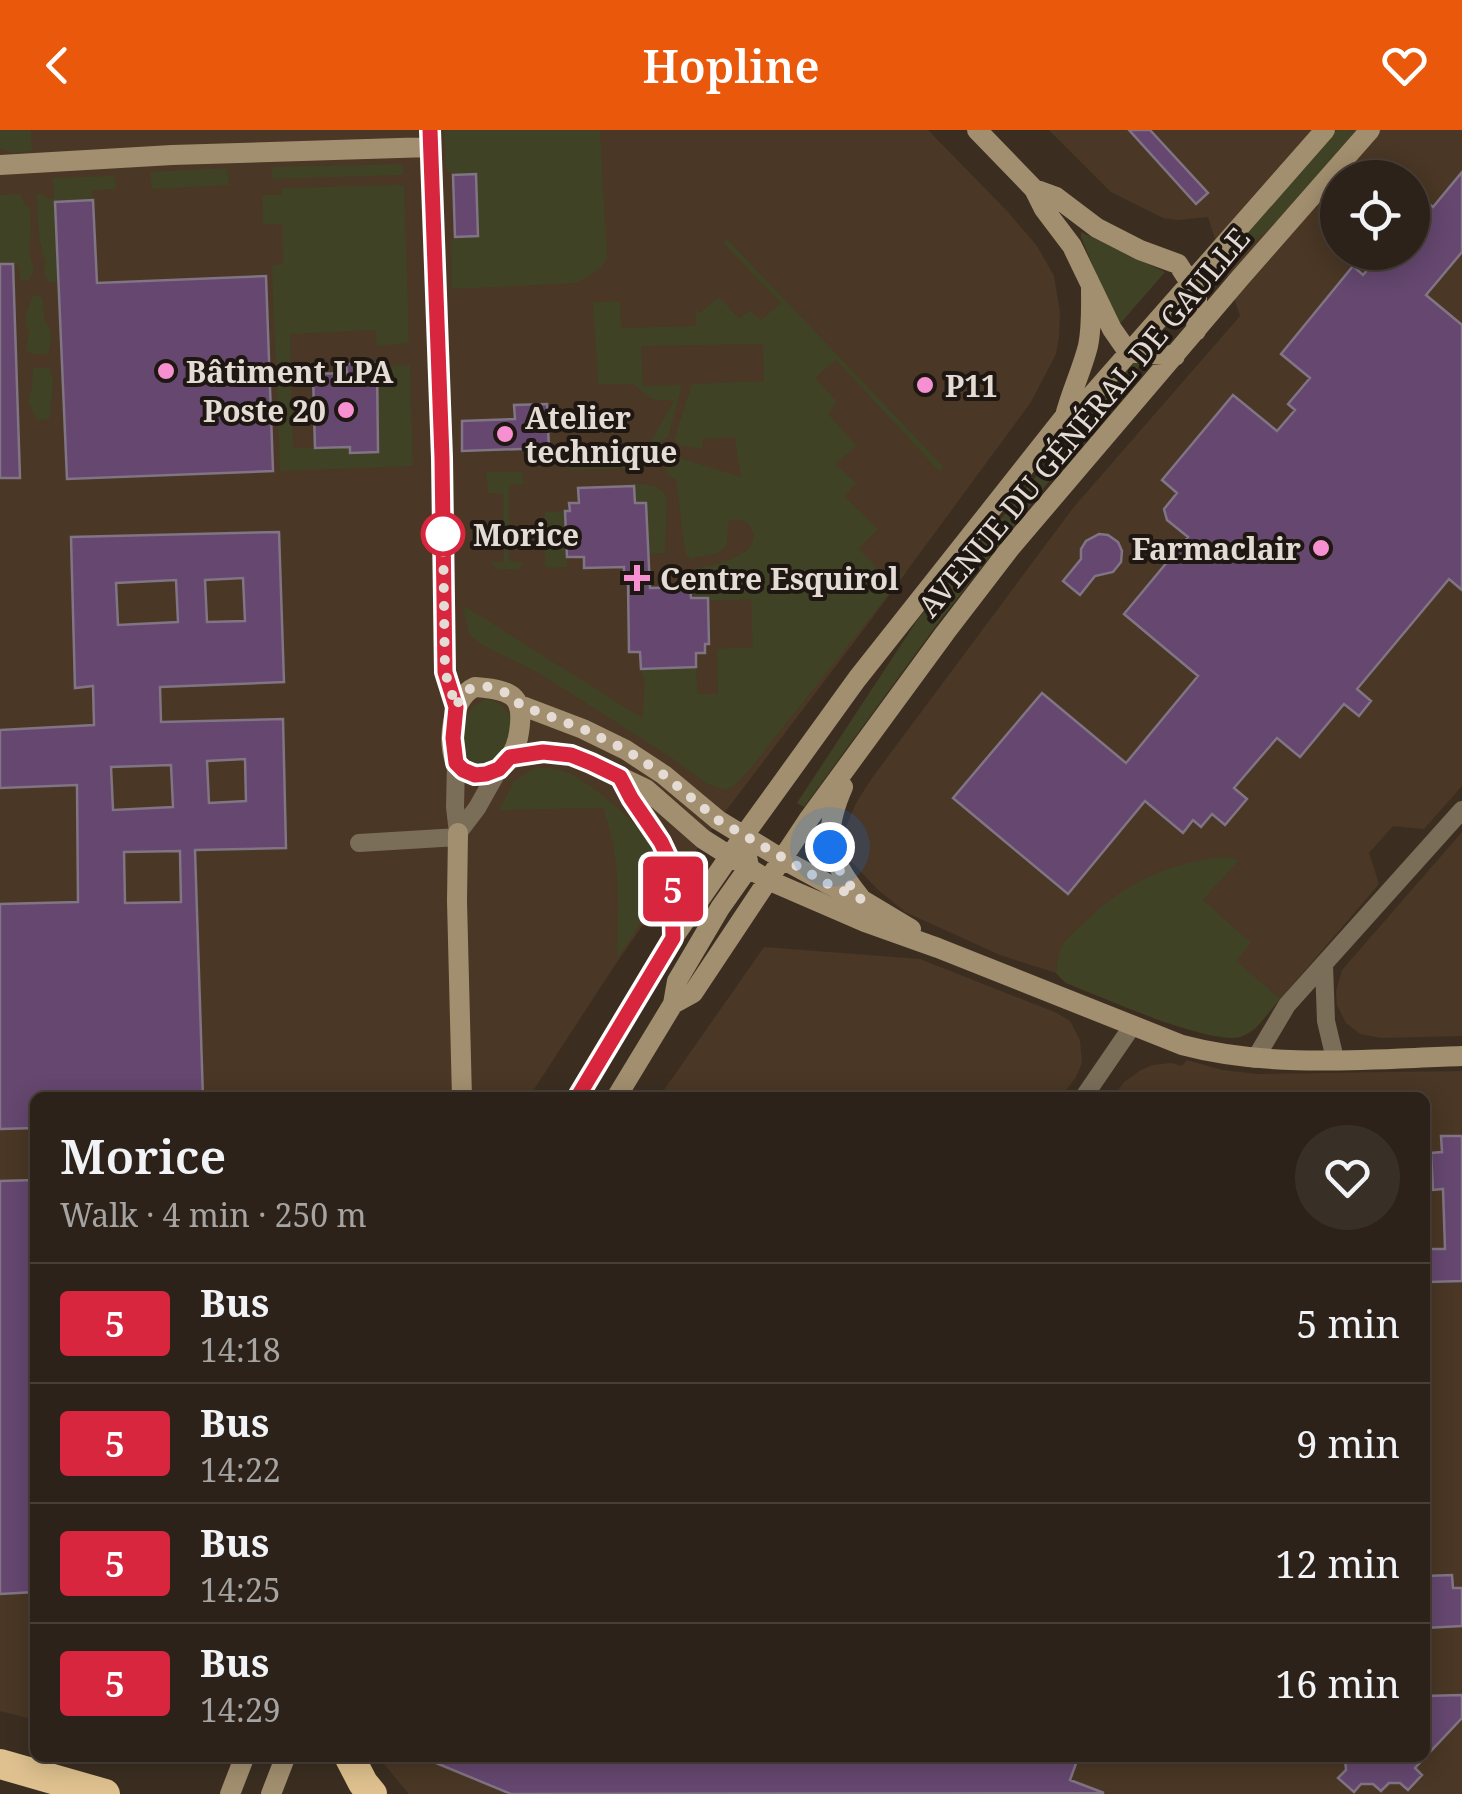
<!DOCTYPE html>
<meta charset="utf-8">
<style>
body{margin:0;font-family:"Noto Serif",serif;background:#382f26;color:#f1f3f6;height:100vh;display:flex;flex-direction:column;font-size:38px;white-space:nowrap}
*{box-sizing:border-box;margin:0}
p{font-size:32px;color:#a6a4a2}
.icon{flex:none;width:55px;height:55px;fill:none;stroke:currentColor;stroke-width:2;stroke-linecap:round;stroke-linejoin:round}
.map{position:relative;flex:1;overflow:hidden}
.panel{position:absolute;left:30px;top:962px;width:1400px;height:670px;display:flex;flex-direction:column;background:#2c2219;border-radius:15px;box-shadow:0 5px 25px #0003,0 0 0 2px #483f38}
.panel>*{flex:none}
.badge{padding:0 20px;border-radius:8px;font-size:35px;line-height:65px}
.buttons{position:absolute;left:1320px;top:30px;display:grid;gap:20px}
.buttons a{display:grid;place-items:center;width:110px;height:110px;border-radius:50%;background:#2c2219;box-shadow:0 5px 25px #0003,0 0 0 2px #483f38;font-size:50px}
.you{position:absolute;width:50px;height:50px;margin:-25px;border:8px solid #fff;border-radius:50%;background:#1a73e8;box-shadow:0 0 0 15px #1a73e833}
.map>.badge{position:absolute;translate:-50% -50%;box-shadow:0 0 0 5px #fff}
.round{display:grid;place-items:center;flex:none;width:105px;height:105px;border-radius:52px;background:#382f26}
.summary{display:flex;align-items:center;justify-content:space-between;height:170px;padding:0 30px}
h1{font-size:48px;font-weight:600;line-height:75px}
ul{padding:0;list-style:none}
li{display:flex;align-items:center;gap:30px;height:120px;padding:0 30px;border-top:2px solid #483f38}
li div{flex:1}
li b{display:block;font-size:38px}
li em{font-style:normal}
li .badge{min-width:110px;font-weight:700;text-align:center}
header{display:flex;justify-content:space-between;align-items:center;height:130px;padding:0 30px;background:#ea580c;color:#fff;font-size:45px;font-weight:600}
.map>svg:first-child{display:block}
</style>
<header><svg class="icon" aria-label="back" viewBox="0 0 24 24"><path d="M15 5l-7 7 7 7"/></svg>Hopline<svg class="icon" aria-label="heart" viewBox="0 0 24 24"><path d="M12 20l-8-8c-3-5 5-10 8-4 3-6 11-1 8 4z"/></svg></header>
<div class="map">
<svg width="1462" height="1664" viewBox="0 0 1462 1664">
<rect width="100%" height="100%" fill="#3b2e21"/>
<path fill="#4a3725" fill-rule="evenodd" d="M 0,0 L 928,0 L 1007,81 L 1037,116 L 1054,146 L 1060,182 L 1059,207 L 1056,224 L 1031,272 L 870,491 L 681,740 L 613,838 L 529,967 L 35,968 L 35,1590 L 0,1581 Z
M 1049,0 L 1462,0 L 1462,656 L 1424,699 L 1393,696 L 1369,723 L 1379,754 L 1254,900 L 1238,907 L 1223,907 L 1163,892 L 1066,853 L 1056,843 L 1000,825 L 905,782 L 877,759 L 850,730 L 844,702 L 856,673 L 872,648 L 1073,378 L 1240,186 L 1208,87 L 1178,90 L 1163,88 L 1111,62 ZM 1338,48 L 1412,48 L 1412,122 L 1338,122 Z
M 1462,702 L 1462,906 L 1381,908 L 1360,904 L 1346,893 L 1337,875 L 1336,861 L 1342,840 Z
M 764,817 L 920,829 L 1057,883 L 1070,891 L 1080,910 L 1082,933 L 1076,947 L 1061,967 L 659,967 Z
M 1187,930 L 1222,940 L 1258,944 L 1462,941 L 1462,1664 L 409,1664 L 379,1628 L 1425,1628 L 1425,968 L 1113,967 L 1124,952 L 1141,940 L 1153,935 L 1171,933 L 1182,936 Z"/>
<path fill="#404225" d="M 0,0 L 31,0 L 32,21 L 14,23 L 0,18 Z
M 444,0 L 600,0 L 607,129 C 599,142 588,147 575,153 L 452,159 L 451,110 L 455,107 L 478,105 L 476,45 L 453,45 L 446,40 Z
M 1336,0 L 1356,0 L 1285,83 L 1231,135 L 1223,127 Z
M 403,34 L 403,45 L 272,49 L 271,37 Z
M 227,38 L 229,55 L 152,59 L 150,42 Z
M 115,46 L 116,59 L 92,60 L 92,73 L 59,152 L 50,152 C 44,146 43,140 46,132 C 37,112 38,87 37,64 L 42,64 L 48,69 L 54,69 L 53,48 Z
M 404,55 L 409,213 L 377,216 L 375,200 L 290,204 L 293,318 L 350,317 L 351,323 L 378,322 L 377,236 L 410,235 L 413,336 L 280,341 L 272,135 L 283,134 L 282,94 L 263,94 L 262,65 L 282,65 L 282,58 Z
M 21,64 L 24,74 L 29,77 L 31,93 L 29,122 L 34,141 L 29,150 L 20,150 L 19,135 L 15,135 L 15,152 L 0,152 L 0,65 Z
M 1081,102 L 1165,142 L 1118,196 L 1081,107 Z
M 727,109 L 944,337 L 940,342 L 836,230 L 815,248 L 837,272 L 828,284 L 857,316 L 835,334 L 856,353 L 844,366 L 878,399 L 859,419 L 888,449 L 907,441 L 750,639 L 735,655 L 726,660 L 707,654 L 669,626 L 537,542 L 484,516 L 469,505 L 463,475 L 642,588 L 645,553 L 641,539 L 696,537 L 698,564 L 718,564 L 717,519 L 753,517 L 751,469 L 708,471 L 707,468 L 691,468 L 690,458 L 687,456 L 690,444 L 696,438 C 709,437 737,429 747,420 C 753,414 753,410 754,403 L 748,393 L 737,389 L 729,391 L 726,417 L 718,423 L 690,429 L 685,422 L 676,349 L 668,346 L 665,333 L 668,328 L 674,326 L 741,347 L 735,307 L 702,309 L 702,319 L 680,315 L 674,310 L 692,254 L 764,251 L 763,214 L 641,216 L 643,256 L 682,255 L 668,308 L 660,311 L 657,315 L 658,326 L 643,338 L 569,340 L 568,330 L 642,327 L 674,271 L 651,269 L 633,254 L 598,254 L 593,172 L 620,171 L 621,198 L 696,196 L 696,181 L 701,182 L 719,167 L 739,188 L 750,181 L 761,190 L 781,173 L 723,113 Z
M 33,165 L 42,167 L 45,192 C 54,200 51,215 48,225 L 29,223 L 26,218 L 29,205 L 25,187 Z
M 1131,232 L 1142,233 L 941,489 L 804,677 L 797,673 L 918,489 Z
M 33,238 L 50,238 L 53,249 L 50,288 L 37,291 L 28,270 L 32,256 Z
M 486,342 L 522,342 L 524,354 L 509,355 L 509,431 L 523,432 L 519,439 L 497,439 L 490,432 L 504,432 L 503,363 L 488,363 Z
M 633,353 C 647,355 661,354 667,368 L 665,423 L 648,424 L 634,373 Z
M 565,381 L 567,437 L 547,438 L 545,435 L 545,382 Z
M 486,569 C 505,573 510,582 514,600 C 503,618 497,634 475,637 C 459,620 461,596 472,577 Z
M 534,638 C 547,638 561,638 573,645 C 593,655 635,691 647,709 C 653,719 655,729 656,740 C 645,750 649,756 647,770 C 644,792 629,810 617,829 C 618,772 622,733 603,678 L 499,680 L 514,651 Z
M 1227,727 L 1239,730 L 1203,770 L 1251,813 L 1236,831 L 1280,869 C 1268,882 1257,902 1240,907 C 1208,915 1100,866 1066,853 L 1056,843 C 1058,834 1058,821 1064,813 C 1070,805 1079,798 1086,791 C 1126,752 1172,731 1227,727 Z"/>
<path fill="#65476f" stroke="#807485" stroke-width="2.5" fill-rule="evenodd" d="M 1129,0 L 1150,0 L 1208,63 L 1196,74 Z
M 1462,42 L 1462,122 L 1426,165 L 1462,195 L 1462,460 L 1449,449 L 1357,559 L 1371,571 L 1359,586 L 1344,574 L 1300,627 L 1277,608 L 1234,658 L 1247,669 L 1225,695 L 1212,684 L 1201,697 L 1193,690 L 1183,703 L 1145,671 L 1068,764 L 953,668 L 1042,563 L 1126,633 L 1198,546 L 1124,484 L 1188,407 L 1167,390 L 1164,379 L 1177,363 L 1162,350 L 1233,265 L 1277,301 L 1295,280 L 1288,274 L 1310,248 L 1281,224 L 1353,136 L 1363,145 L 1382,122 L 1412,122 L 1412,85 L 1425,71 L 1433,77 Z
M 476,44 L 478,106 L 455,107 L 453,45 Z
M 93,70 L 97,153 L 266,146 L 273,341 L 67,349 L 55,72 Z
M 0,134 L 13,134 L 20,348 L 0,348 Z
M 377,233 L 378,322 L 350,323 L 350,317 L 315,318 L 313,244 L 347,243 L 346,234 Z
M 547,274 L 549,318 L 462,321 L 462,291 L 515,289 L 514,275 Z
M 634,356 L 635,373 L 646,373 L 650,458 L 690,457 L 691,468 L 708,468 L 709,514 L 705,514 L 705,523 L 696,523 L 696,537 L 641,539 L 640,522 L 629,522 L 628,453 L 624,453 L 624,437 L 584,438 L 584,427 L 567,427 L 565,381 L 570,381 L 569,373 L 579,373 L 578,358 Z
M 279,402 L 284,552 L 160,557 L 161,592 L 283,589 L 286,718 L 195,720 L 203,968 L 35,968 L 35,998 L 0,999 L 0,774 L 78,772 L 77,655 L 0,658 L 0,600 L 94,595 L 93,556 L 75,558 L 71,407 ZM 243,448 L 245,491 L 207,492 L 205,450 ZM 176,450 L 178,492 L 118,495 L 116,453 ZM 245,629 L 246,671 L 209,673 L 207,631 ZM 171,635 L 173,677 L 113,680 L 111,637 ZM 180,721 L 181,772 L 125,773 L 124,722 Z
M 1099,404 L 1108,405 L 1118,412 L 1122,421 L 1121,432 L 1113,442 L 1095,446 L 1080,465 L 1063,451 L 1081,429 L 1081,419 L 1086,411 Z
M 1441,1006 L 1462,1006 L 1462,1151 L 1428,1152 L 1427,1119 L 1445,1119 L 1443,1059 L 1433,1060 L 1431,1023 L 1442,1022 Z
M 35,1050 L 35,1462 L 0,1464 L 0,1051 Z
M 1452,1445 L 1453,1458 L 1462,1458 L 1462,1496 L 1425,1498 L 1425,1446 Z
M 1462,1565 L 1462,1588 L 1415,1638 L 1422,1645 L 1408,1660 L 1400,1653 L 1389,1653 L 1381,1661 L 1373,1654 L 1361,1654 L 1354,1662 L 1338,1648 L 1346,1640 L 1345,1628 L 1425,1628 L 1425,1566 Z
M 424,1628 L 1078,1628 L 1070,1650 L 1104,1663 L 511,1664 Z"/>
<g fill="none" stroke-linecap="round" stroke-linejoin="round">
<path stroke="#7a6e59" stroke-width="18" d="M 456,633 L 455,677 L 458,703
M 458,703 L 477,678 L 499,639
M 359,713 L 458,707
M 1324,835 L 1326,891 L 1335,929
M 1255,929 L 1287,875 L 1462,680
M 1083,968 L 1133,895"/>
<path stroke="#a28f6f" stroke-width="20" d="M 430,0 L 442,319 L 445,542 L 456,577
M 977,0 L 1034,59 L 1044,79 L 1072,116 L 1112,199 L 1128,222 L 1175,226
M 0,35 L 172,25 L 431,17
M 1034,59 L 1056,67 L 1097,98 L 1140,120 L 1178,134 L 1194,159 L 1197,170 L 1196,201
M 1065,286 C 1071,262 1082,240 1088,216 C 1092,197 1091,177 1091,158
M 475,557 C 514,560 526,566 518,608 C 513,630 493,653 468,643 C 464,641 458,637 456,633 C 446,613 452,567 475,557 Z
M 520,575 L 583,599 L 626,620 L 664,645 L 718,690 L 782,729 L 828,754 L 861,769 L 911,799
M 510,627 L 552,622 L 571,625 L 591,633 L 646,659 L 703,709 L 768,750 L 865,792 L 938,818 L 1182,915 C 1272,939 1369,929 1462,926
M 620,647 C 634,675 659,699 669,729 C 677,753 673,783 673,808
M 843,657 C 822,705 827,727 860,767
M 458,703 L 457,771 L 462,968
M 673,874 L 693,863 L 808,690 L 945,503 L 1011,417 L 1240,148 L 1370,0
M 577,968 L 673,808 L 745,704 L 857,549 L 1065,286 L 1090,267 L 1325,0
M 616,968 L 673,874 L 677,851 L 720,778 L 749,737 L 747,726
M 230,1664 L 244,1628
M 271,1664 L 285,1628"/>
<path stroke="#dec18e" stroke-width="30" d="M 350,1628 L 363,1653 L 372,1664
M 0,1634 L 105,1664"/>
</g>
<g fill="none" stroke-linecap="round" stroke-linejoin="round">
<defs>
<path id="line" d="M 430,0 L 442,328 L 445,542 L 456,577 L 453,608 L 456,633 L 463,640 L 475,645 L 486,644 L 499,639 L 510,627 L 543,622 L 571,625 L 591,633 L 620,647 L 631,668 L 661,712 L 670,731 L 672,750 L 673,808 L 577,968"/>
</defs>
<use href="#line" stroke="#fff" stroke-width="22"/>
<use href="#line" stroke="#d7263d" stroke-width="15"/>
<path stroke="#e4dbd4" stroke-width="10" stroke-dasharray="0 18" d="M 443,404 L 445,542 L 456,577 C 459,572 460,566 465,562 C 481,549 510,561 520,575 L 583,599 L 626,620 L 664,645 L 718,690 L 828,754 L 861,769 C 848,753 835,738 830,717"/>
</g>
<g fill="#f690d1" stroke="#1e1712" stroke-width="4">
<circle cx="166" cy="241" r="10"/>
<circle cx="925" cy="255" r="10"/>
<circle cx="346" cy="280" r="10"/>
<circle cx="505" cy="304" r="10"/>
<circle cx="1321" cy="418" r="10"/>
<path d="M632 433h10v10h10v10h-10v10h-10v-10h-10v-10h10z"/>
</g>
<circle fill="#fff" stroke="#d7263d" stroke-width="5" cx="443" cy="404" r="20"/>
<g text-anchor="middle" dominant-baseline="central" stroke-width="8" stroke-linejoin="round" paint-order="stroke">
<g font-size="30" font-weight="bold" fill="#e4dbd4" stroke="#1e1712" text-anchor="start">
<text x="186" y="241">Bâtiment LPA</text>
<text x="945" y="255">P11</text>
<text x="326" y="280" text-anchor="end">Poste 20</text>
<text x="525" y="287">Atelier<tspan x="525" dy="34">technique</tspan></text>
<text x="1301" y="418" text-anchor="end">Farmaclair</text>
<text x="660" y="448">Centre Esquirol</text>
</g>
<g font-size="30" fill="#e4dbd4" stroke="#1e1712">
<text transform="translate(1083 292) rotate(-50)">AVENUE DU GÉNÉRAL DE GAULLE</text>
</g>
<g font-size="30" font-weight="bold" fill="#e4dbd4" stroke="#1e1712" text-anchor="start">
<text x="473" y="404">Morice</text>
</g>
</g>
</svg>
<div class="buttons">
<a><svg class="icon" aria-label="locate" viewBox="0 0 24 24"><circle cx="12" cy="12" r="6"/><path d="M12 2v4M12 18v4M2 12h4M18 12h4"/></svg></a>
</div>
<div class="you" style="left:830px;top:717px"></div>
<b class="badge" style="left:673px;top:759px;background:#d7263d;color:#fff">5</b>
<section class="panel">
<div class="summary"><div><h1>Morice</h1><p>Walk · 4 min · 250 m</p></div><a class="round"><svg class="icon" aria-label="heart" viewBox="0 0 24 24"><path d="M12 20l-8-8c-3-5 5-10 8-4 3-6 11-1 8 4z"/></svg></a></div>
<ul>
<li><span class="badge" style="background:#d7263d;color:#fff">5</span><div><b>Bus</b><p>14:18</p></div><em>5 min</em></li>
<li><span class="badge" style="background:#d7263d;color:#fff">5</span><div><b>Bus</b><p>14:22</p></div><em>9 min</em></li>
<li><span class="badge" style="background:#d7263d;color:#fff">5</span><div><b>Bus</b><p>14:25</p></div><em>12 min</em></li>
<li><span class="badge" style="background:#d7263d;color:#fff">5</span><div><b>Bus</b><p>14:29</p></div><em>16 min</em></li>
</ul>
</section>
</div>
